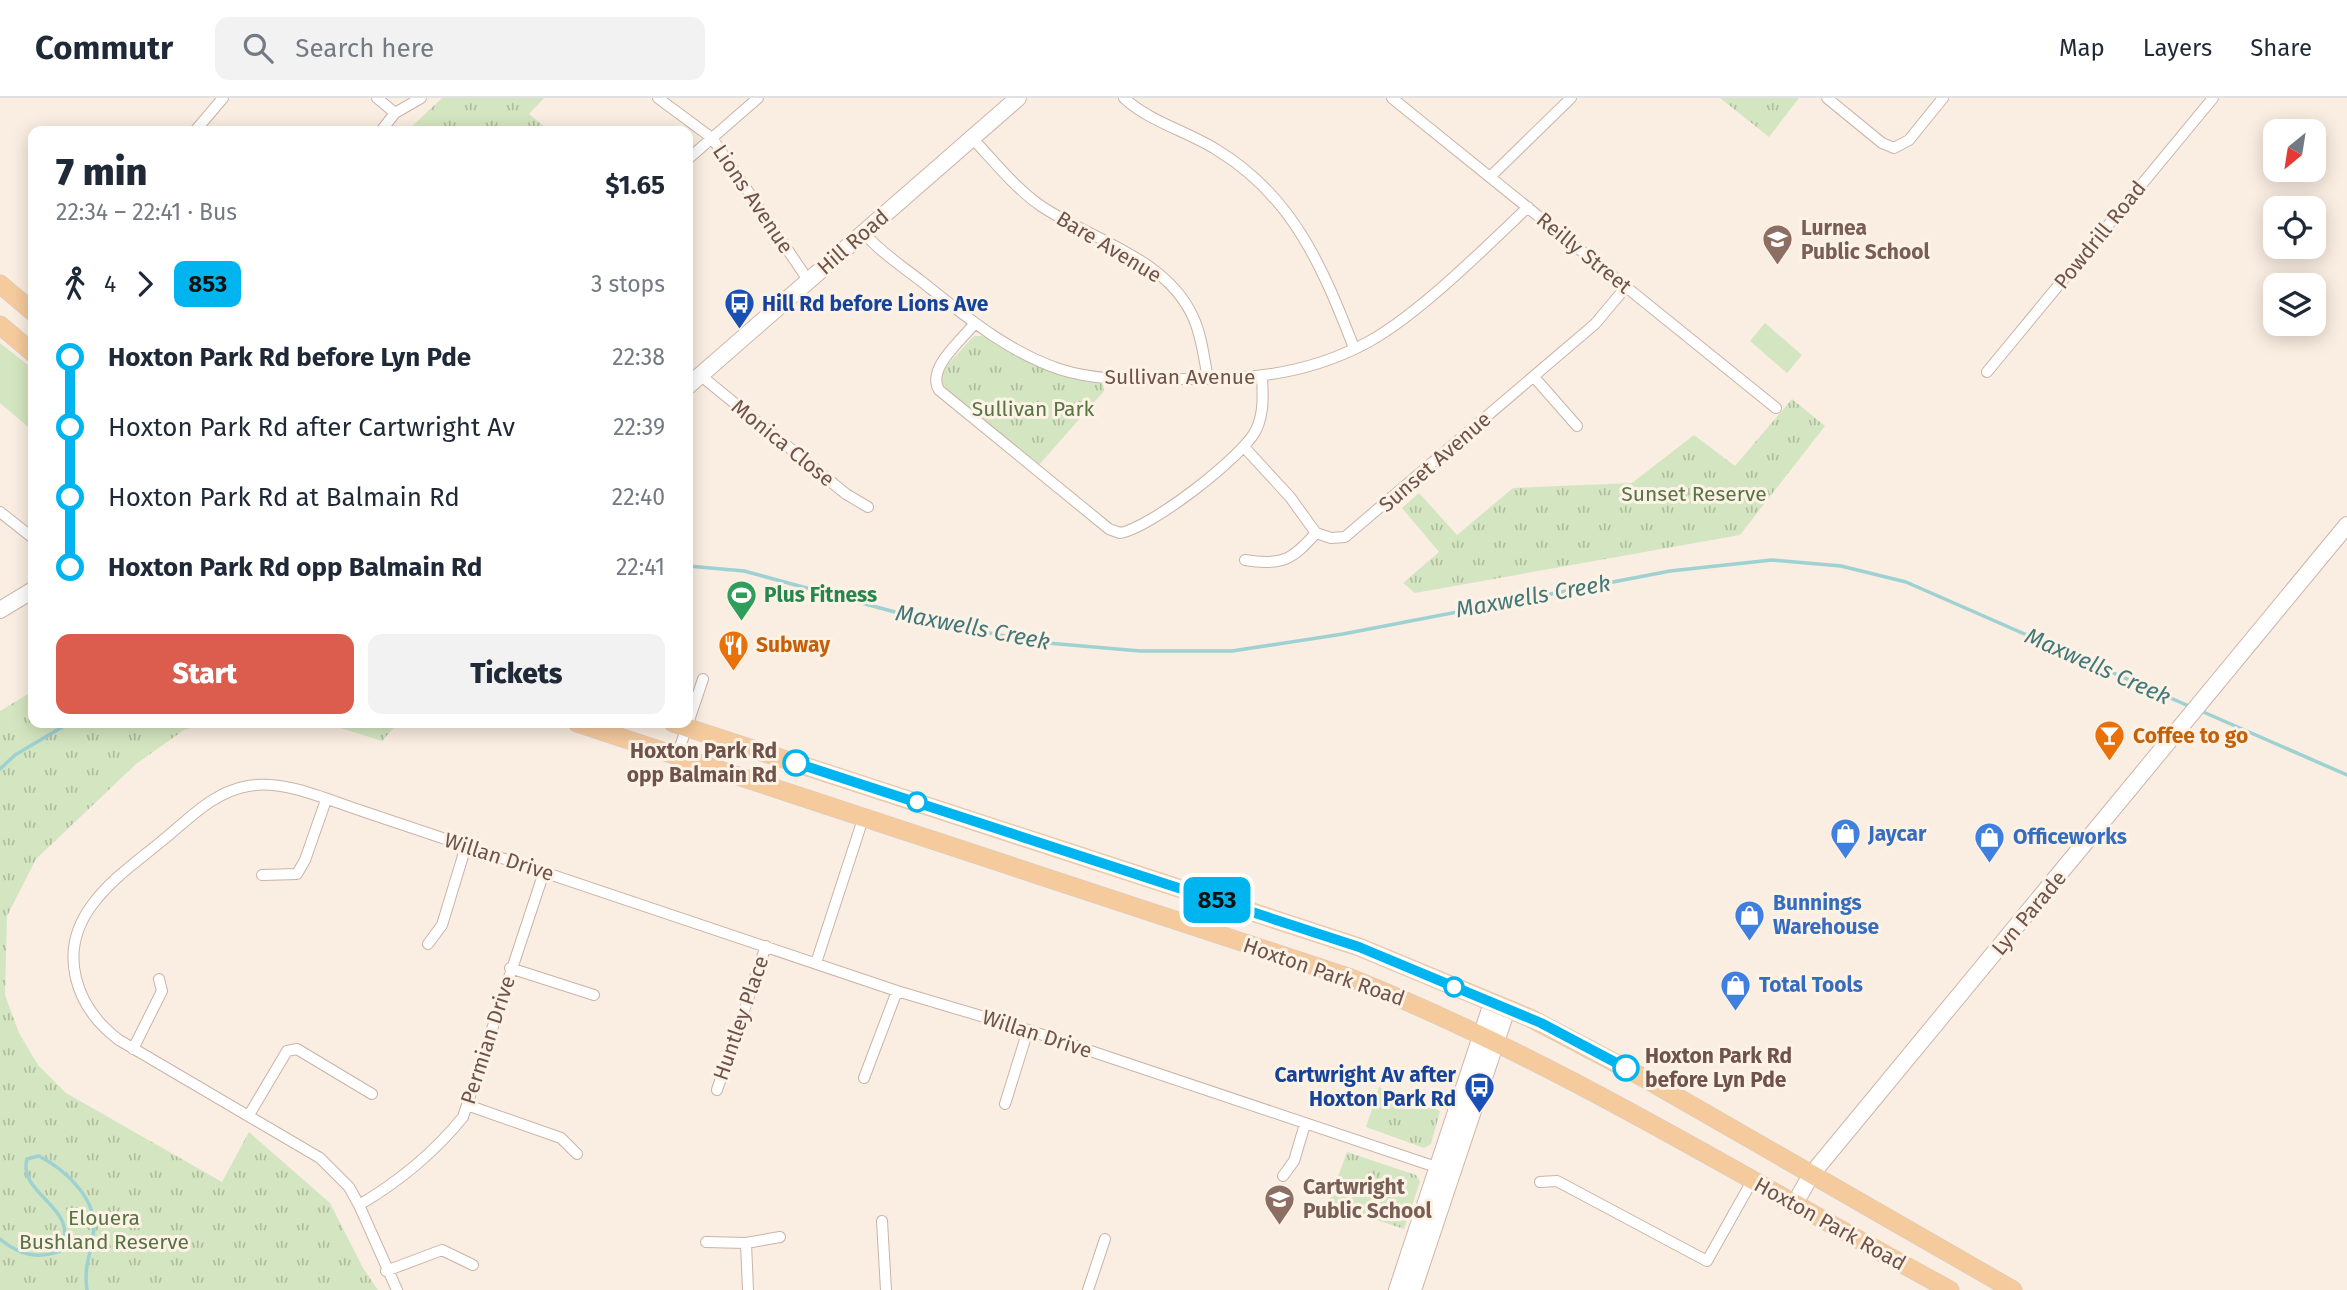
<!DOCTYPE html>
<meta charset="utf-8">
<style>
body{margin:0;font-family:"Fira Sans",sans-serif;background:#f2f2f3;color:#1f2937;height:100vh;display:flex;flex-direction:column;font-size:26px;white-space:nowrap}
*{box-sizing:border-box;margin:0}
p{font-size:23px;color:#747a83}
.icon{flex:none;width:38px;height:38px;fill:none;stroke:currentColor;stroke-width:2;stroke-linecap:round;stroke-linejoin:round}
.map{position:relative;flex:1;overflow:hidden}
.panel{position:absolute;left:28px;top:28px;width:665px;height:602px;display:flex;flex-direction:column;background:#fff;border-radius:14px;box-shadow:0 4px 18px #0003}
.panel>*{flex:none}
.badge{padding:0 14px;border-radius:10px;font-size:24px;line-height:46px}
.needle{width:46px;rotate:210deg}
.fabs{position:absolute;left:2263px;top:21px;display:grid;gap:14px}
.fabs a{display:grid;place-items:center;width:63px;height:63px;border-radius:14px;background:#fff;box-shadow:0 4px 18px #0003;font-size:35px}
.map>.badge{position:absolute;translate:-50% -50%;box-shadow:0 0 0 4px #fff}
.legs{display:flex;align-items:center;gap:10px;height:77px;padding:0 28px;font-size:23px}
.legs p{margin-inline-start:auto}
.summary{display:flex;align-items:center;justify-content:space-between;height:119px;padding:0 28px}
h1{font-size:38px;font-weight:800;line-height:52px}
.primary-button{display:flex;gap:14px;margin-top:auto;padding:14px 28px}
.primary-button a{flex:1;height:80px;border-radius:14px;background:#dc5d4e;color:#fff;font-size:28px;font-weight:800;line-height:80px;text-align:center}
.primary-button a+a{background:#f2f2f3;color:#1f2937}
ul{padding:0 28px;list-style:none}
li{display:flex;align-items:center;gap:24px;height:70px;font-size:26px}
li i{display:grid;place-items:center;width:10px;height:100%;margin:0 9px;background:currentColor}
li i::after{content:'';width:18px;height:18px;margin:-9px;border:5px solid;border-radius:50%;background:#fff}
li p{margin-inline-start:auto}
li:first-child i{background:linear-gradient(#0000 50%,currentColor 0)}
li:last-child i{background:linear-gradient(currentColor 50%,#0000 0)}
header{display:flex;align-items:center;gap:42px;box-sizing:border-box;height:98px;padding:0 35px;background:#fff;border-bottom:2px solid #e0e1e3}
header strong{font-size:33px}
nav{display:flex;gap:38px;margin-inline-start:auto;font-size:24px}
.search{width:490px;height:63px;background:#f2f2f3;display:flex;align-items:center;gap:18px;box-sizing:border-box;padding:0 24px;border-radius:14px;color:#747a83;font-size:26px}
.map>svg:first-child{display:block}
</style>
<header>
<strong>Commutr</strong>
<div class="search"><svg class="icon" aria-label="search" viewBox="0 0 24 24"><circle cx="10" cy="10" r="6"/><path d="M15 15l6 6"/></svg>Search here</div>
<nav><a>Map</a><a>Layers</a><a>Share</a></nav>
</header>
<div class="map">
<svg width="2347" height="1192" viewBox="0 0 2347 1192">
<defs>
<pattern id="park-tufts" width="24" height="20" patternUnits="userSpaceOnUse" patternTransform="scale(1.75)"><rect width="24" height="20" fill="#d4e6c1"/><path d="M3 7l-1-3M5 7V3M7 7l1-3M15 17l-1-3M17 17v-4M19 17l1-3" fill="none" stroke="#b0bd9f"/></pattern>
</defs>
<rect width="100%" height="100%" fill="#faede1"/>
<path fill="#d4e6c1" d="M 1765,225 L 1802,257 L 1787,275 L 1750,243 Z
M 0,245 L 33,271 L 33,333 L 0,305 Z"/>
<path fill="url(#park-tufts)" d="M 442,0 L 544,0 L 529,16 L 550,33 L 407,33 Z
M 1720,0 L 1799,0 L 1769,39 Z
M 974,238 L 982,238 C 1028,262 1047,278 1103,286 L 1104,293 L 1039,367 L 955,300 L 940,284 L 942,273 Z
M 1792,301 L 1825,328 L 1740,437 L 1415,495 L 1403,485 L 1439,454 L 1402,410 L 1419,395 L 1457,437 L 1513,390 L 1632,385 L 1694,337 L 1735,368 Z
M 33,593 L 33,625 L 207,625 L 184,632 L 136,666 L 36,761 L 7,818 L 5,897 L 19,935 L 38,967 L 66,995 L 222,1084 L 249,1034 L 330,1105 L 363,1170 L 378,1192 L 0,1192 L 0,613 Z
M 325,625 L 398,625 L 382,643 Z
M 1379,989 L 1440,1013 L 1431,1046 L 1424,1050 L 1366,1029 Z
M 1347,1054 L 1416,1077 L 1420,1084 L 1404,1131 L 1328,1106 Z"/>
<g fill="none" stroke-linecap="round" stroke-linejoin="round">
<path stroke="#9ed1d2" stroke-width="3.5" d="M 688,468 L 744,473 L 928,523 L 1036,544 L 1140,553 L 1232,553 L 1343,536 L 1670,473 L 1772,462 L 1841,468 L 1906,484 L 2191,609
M 2201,613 L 2347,677
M 0,671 L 15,657 L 69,625
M 0,1141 C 18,1156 38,1162 60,1153 C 83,1109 17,1098 27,1061 L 39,1058 C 64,1071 94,1098 94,1128 C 93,1153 83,1165 87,1192"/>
<defs>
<path id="street" d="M 377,0 L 395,15
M 658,0 L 712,40 L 808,182
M 1124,0 C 1150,24 1187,33 1217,52 C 1293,98 1323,170 1354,250
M 1392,0 L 1776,310
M 1827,0 L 1882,45 L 1894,50 L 1909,42 L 1943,0
M 195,33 L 223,0
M 381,33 L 395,15 L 421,0
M 972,40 C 994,63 1015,90 1041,108 C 1091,142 1166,159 1193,219 C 1202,238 1204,261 1208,281
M 688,61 L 758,0
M 1491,78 L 1571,0
M 864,135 C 880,154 902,168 921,183 C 964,217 1006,253 1059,271 C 1093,282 1129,282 1164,281 C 1240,281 1301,281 1370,243 C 1421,214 1485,150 1528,109
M 975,225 C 962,242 926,270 939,292 L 1109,431 L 1120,435 C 1150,430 1242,360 1256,332 C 1264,315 1263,298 1262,279
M 1987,274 L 2213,0
M 700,277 L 846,396 L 868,409
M 1534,279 L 1577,328
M 1244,349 L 1290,399 L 1316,435 L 1331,440 L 1345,439 L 1595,226 L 1626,189
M 0,414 L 33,440
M 1245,462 C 1282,468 1292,462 1316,435
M 677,658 L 703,581
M 262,777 L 297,776 L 305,762 L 326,702
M 428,846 L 442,827 L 466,748
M 816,865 L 863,721
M 510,870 L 594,897
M 133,951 L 162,893 L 159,881
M 864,980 L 897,893
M 717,992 L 766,848
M 1005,1006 L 1028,932
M 467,1007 L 561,1040 L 577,1056
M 249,1017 L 287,953 L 297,951 L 372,996
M 1283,1078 L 1294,1063 L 1305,1026
M 1540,1084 L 1557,1083 L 1707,1163 L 1752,1083
M 359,1107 C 400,1083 433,1056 463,1019 L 544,774
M 882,1123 L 886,1192
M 706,1144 L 746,1145 L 780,1139
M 746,1145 L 748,1192
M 386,1173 L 442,1152 L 473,1167
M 397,1192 L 359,1107 L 349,1089 L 320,1060 L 119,942 C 75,909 57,854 92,807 C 111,781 139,762 163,742 C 189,721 213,694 248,688 C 284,681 328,702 362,713 L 897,893 L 1028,932 L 1442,1071
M 1088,1192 L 1105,1141"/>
<path id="secondary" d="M 688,288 L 1018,0
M 0,512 L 33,492
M 1794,1107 L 1811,1077 L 2347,427
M 1397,1192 L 1492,905
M 1413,1192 L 1507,911"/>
<path id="primary" d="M 0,186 L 33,214
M 0,227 L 33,255
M 577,625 L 1351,880 C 1560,964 1752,1085 1950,1192
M 673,625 L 1359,849 L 1530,920 L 1644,980 L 2013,1192"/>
</defs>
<use href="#street" stroke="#c9b4a9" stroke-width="12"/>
<use href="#secondary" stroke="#cfb5a9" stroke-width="18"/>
<use href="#primary" stroke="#d4cbc9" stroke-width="19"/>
<use href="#street" stroke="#fff" stroke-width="10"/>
<use href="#secondary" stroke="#fff" stroke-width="16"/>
<use href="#primary" stroke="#f5ca9d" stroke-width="18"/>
</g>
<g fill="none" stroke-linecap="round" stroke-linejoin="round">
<defs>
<path id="line-1" d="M 796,665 L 1359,849 L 1541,925 L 1626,970"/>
</defs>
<use href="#line-1" stroke="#fff" stroke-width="16"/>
<use href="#line-1" stroke="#00b5ef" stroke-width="10"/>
</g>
<defs>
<symbol id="school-pin" viewBox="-11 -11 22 30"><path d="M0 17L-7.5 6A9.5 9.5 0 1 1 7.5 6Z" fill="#8d6e63" stroke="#fdf2e6"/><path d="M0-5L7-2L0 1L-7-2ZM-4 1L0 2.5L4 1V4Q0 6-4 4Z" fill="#fff"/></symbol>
<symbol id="bus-pin" viewBox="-11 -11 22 30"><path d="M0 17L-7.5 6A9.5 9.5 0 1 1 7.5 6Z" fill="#1a4fb4" stroke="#fdf2e6"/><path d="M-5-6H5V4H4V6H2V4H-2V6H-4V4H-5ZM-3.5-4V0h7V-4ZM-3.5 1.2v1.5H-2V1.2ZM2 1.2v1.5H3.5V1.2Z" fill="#fff"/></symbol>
<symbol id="stadium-pin" viewBox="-11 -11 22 30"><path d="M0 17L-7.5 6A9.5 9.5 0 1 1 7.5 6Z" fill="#2e9e5b" stroke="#fdf2e6"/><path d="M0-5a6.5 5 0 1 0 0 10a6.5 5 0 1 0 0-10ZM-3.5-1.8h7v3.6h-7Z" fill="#fff"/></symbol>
<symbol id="restaurant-pin" viewBox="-11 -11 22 30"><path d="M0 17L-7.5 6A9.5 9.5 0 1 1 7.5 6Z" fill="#e8710a" stroke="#fdf2e6"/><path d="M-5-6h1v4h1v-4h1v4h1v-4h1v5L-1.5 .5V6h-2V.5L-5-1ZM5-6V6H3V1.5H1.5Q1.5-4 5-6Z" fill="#fff"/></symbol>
<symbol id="bar-pin" viewBox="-11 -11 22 30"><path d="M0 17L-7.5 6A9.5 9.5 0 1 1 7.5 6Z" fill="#e8710a" stroke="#fdf2e6"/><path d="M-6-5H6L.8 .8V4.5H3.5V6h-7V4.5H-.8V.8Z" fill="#fff"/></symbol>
<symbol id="shop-pin" viewBox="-11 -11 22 30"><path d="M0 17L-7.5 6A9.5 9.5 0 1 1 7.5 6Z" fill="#3f7fe0" stroke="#fdf2e6"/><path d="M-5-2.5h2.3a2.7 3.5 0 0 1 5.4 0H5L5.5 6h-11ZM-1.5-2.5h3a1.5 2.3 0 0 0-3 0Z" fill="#fff"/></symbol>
</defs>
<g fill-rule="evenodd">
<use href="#school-pin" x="1760" y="124" width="35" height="47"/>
<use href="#bus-pin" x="722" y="188" width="35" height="47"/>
<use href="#stadium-pin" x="724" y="480" width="35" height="47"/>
<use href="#restaurant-pin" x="716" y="530" width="35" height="47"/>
<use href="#bar-pin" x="2092" y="620" width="35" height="47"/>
<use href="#shop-pin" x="1828" y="718" width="35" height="47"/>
<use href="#shop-pin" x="1972" y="722" width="35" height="47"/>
<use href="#shop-pin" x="1732" y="800" width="35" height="47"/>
<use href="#shop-pin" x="1718" y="870" width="35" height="47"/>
<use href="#bus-pin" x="1462" y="972" width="35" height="47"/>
<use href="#school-pin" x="1262" y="1084" width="35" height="47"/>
</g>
<g fill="#fff" stroke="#00b5ef" stroke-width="3.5">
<circle cx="796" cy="665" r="12"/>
<circle cx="917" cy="704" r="9"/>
<circle cx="1454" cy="889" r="9"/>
<circle cx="1626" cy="970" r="12"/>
</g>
<g text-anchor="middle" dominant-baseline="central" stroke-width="6" stroke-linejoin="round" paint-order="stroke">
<g font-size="21" fill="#6f534a" stroke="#fdf2e6">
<text transform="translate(753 101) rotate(56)">Lions Avenue</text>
<text transform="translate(2100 137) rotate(-51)">Powdrill Road</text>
<text transform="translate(853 144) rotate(-41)">Hill Road</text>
<text transform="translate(1109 149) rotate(31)">Bare Avenue</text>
<text transform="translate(1584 155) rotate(39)">Reilly Street</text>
<text x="1180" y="279">Sullivan Avenue</text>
<text transform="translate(783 345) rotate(39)">Monica Close</text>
<text transform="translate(1435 364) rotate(-41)">Sunset Avenue</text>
<text transform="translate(499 759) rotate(18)">Willan Drive</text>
<text transform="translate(2029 815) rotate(-50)">Lyn Parade</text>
<text transform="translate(1324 874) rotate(19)">Hoxton Park Road</text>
<text transform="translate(741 920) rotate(-71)">Huntley Place</text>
<text transform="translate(1037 936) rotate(18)">Willan Drive</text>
<text transform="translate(488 942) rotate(-72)">Permian Drive</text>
<text transform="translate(1830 1126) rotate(29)">Hoxton Park Road</text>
</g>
<g font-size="21" font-weight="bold" fill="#785e54" stroke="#fdf2e6" text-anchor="start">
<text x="1801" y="130">Lurnea<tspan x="1801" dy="24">Public School</tspan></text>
<text x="1303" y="1089">Cartwright<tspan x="1303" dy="24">Public School</tspan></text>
</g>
<g font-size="21" font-weight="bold" fill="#164399" stroke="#fdf2e6" text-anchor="start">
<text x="762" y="206">Hill Rd before Lions Ave</text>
<text x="1456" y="977" text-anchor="end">Cartwright Av after<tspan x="1456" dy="24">Hoxton Park Rd</tspan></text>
</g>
<g font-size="21" fill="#577443" stroke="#fdf2e6">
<text x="1033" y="311">Sullivan Park</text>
<text x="1694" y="396">Sunset Reserve</text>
<text x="104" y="1120">Elouera<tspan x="104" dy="24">Bushland Reserve</tspan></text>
</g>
<g font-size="21" font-weight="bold" fill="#27864d" stroke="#fdf2e6" text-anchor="start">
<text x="764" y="497">Plus Fitness</text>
</g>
<g font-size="21" font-weight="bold" fill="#c56008" stroke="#fdf2e6" text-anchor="start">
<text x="756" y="547">Subway</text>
<text x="2133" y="638">Coffee to go</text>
</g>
<g font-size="21" font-weight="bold" fill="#6f534a" stroke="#fdf2e6" text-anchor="end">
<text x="777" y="653">Hoxton Park Rd<tspan x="777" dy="24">opp Balmain Rd</tspan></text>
<text x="1645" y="958" text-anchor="start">Hoxton Park Rd<tspan x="1645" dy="24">before Lyn Pde</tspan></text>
</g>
<g font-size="21" font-weight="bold" fill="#366cbe" stroke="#fdf2e6" text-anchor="start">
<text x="1868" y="736">Jaycar</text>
<text x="2013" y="739">Officeworks</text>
<text x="1773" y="805">Bunnings<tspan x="1773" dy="24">Warehouse</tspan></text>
<text x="1759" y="887">Total Tools</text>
</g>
<g font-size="23" font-style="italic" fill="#43787b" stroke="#fdf2e6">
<text transform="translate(1533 498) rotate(-10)">Maxwells Creek</text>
<text transform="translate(973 529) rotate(11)">Maxwells Creek</text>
<text transform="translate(2098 568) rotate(24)">Maxwells Creek</text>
</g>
</g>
</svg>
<div class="fabs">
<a><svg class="needle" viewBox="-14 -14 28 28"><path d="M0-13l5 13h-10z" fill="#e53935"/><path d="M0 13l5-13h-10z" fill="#747a83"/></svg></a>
<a><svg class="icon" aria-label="locate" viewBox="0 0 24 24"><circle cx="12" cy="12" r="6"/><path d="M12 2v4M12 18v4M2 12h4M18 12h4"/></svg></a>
<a><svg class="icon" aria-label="layers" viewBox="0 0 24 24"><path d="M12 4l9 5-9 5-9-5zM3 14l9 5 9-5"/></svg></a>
</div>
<b class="badge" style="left:1217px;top:802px;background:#00b5ef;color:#111">853</b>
<section class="panel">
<div class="summary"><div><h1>7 min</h1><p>22:34 – 22:41 · Bus</p></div><b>$1.65</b></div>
<div class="legs"><svg class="icon" aria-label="walk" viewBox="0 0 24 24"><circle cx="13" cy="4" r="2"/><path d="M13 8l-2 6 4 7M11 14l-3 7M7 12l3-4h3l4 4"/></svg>4<svg class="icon" aria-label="forward" viewBox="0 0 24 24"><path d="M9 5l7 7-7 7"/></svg><b class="badge" style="background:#00b5ef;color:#111">853</b><p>3 stops</p></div>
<ul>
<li><i style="color:#00b5ef"></i><b>Hoxton Park Rd before Lyn Pde</b><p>22:38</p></li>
<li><i style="color:#00b5ef"></i><span>Hoxton Park Rd after Cartwright Av</span><p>22:39</p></li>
<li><i style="color:#00b5ef"></i><span>Hoxton Park Rd at Balmain Rd</span><p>22:40</p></li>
<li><i style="color:#00b5ef"></i><b>Hoxton Park Rd opp Balmain Rd</b><p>22:41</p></li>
</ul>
<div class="primary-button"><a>Start</a><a>Tickets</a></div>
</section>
</div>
